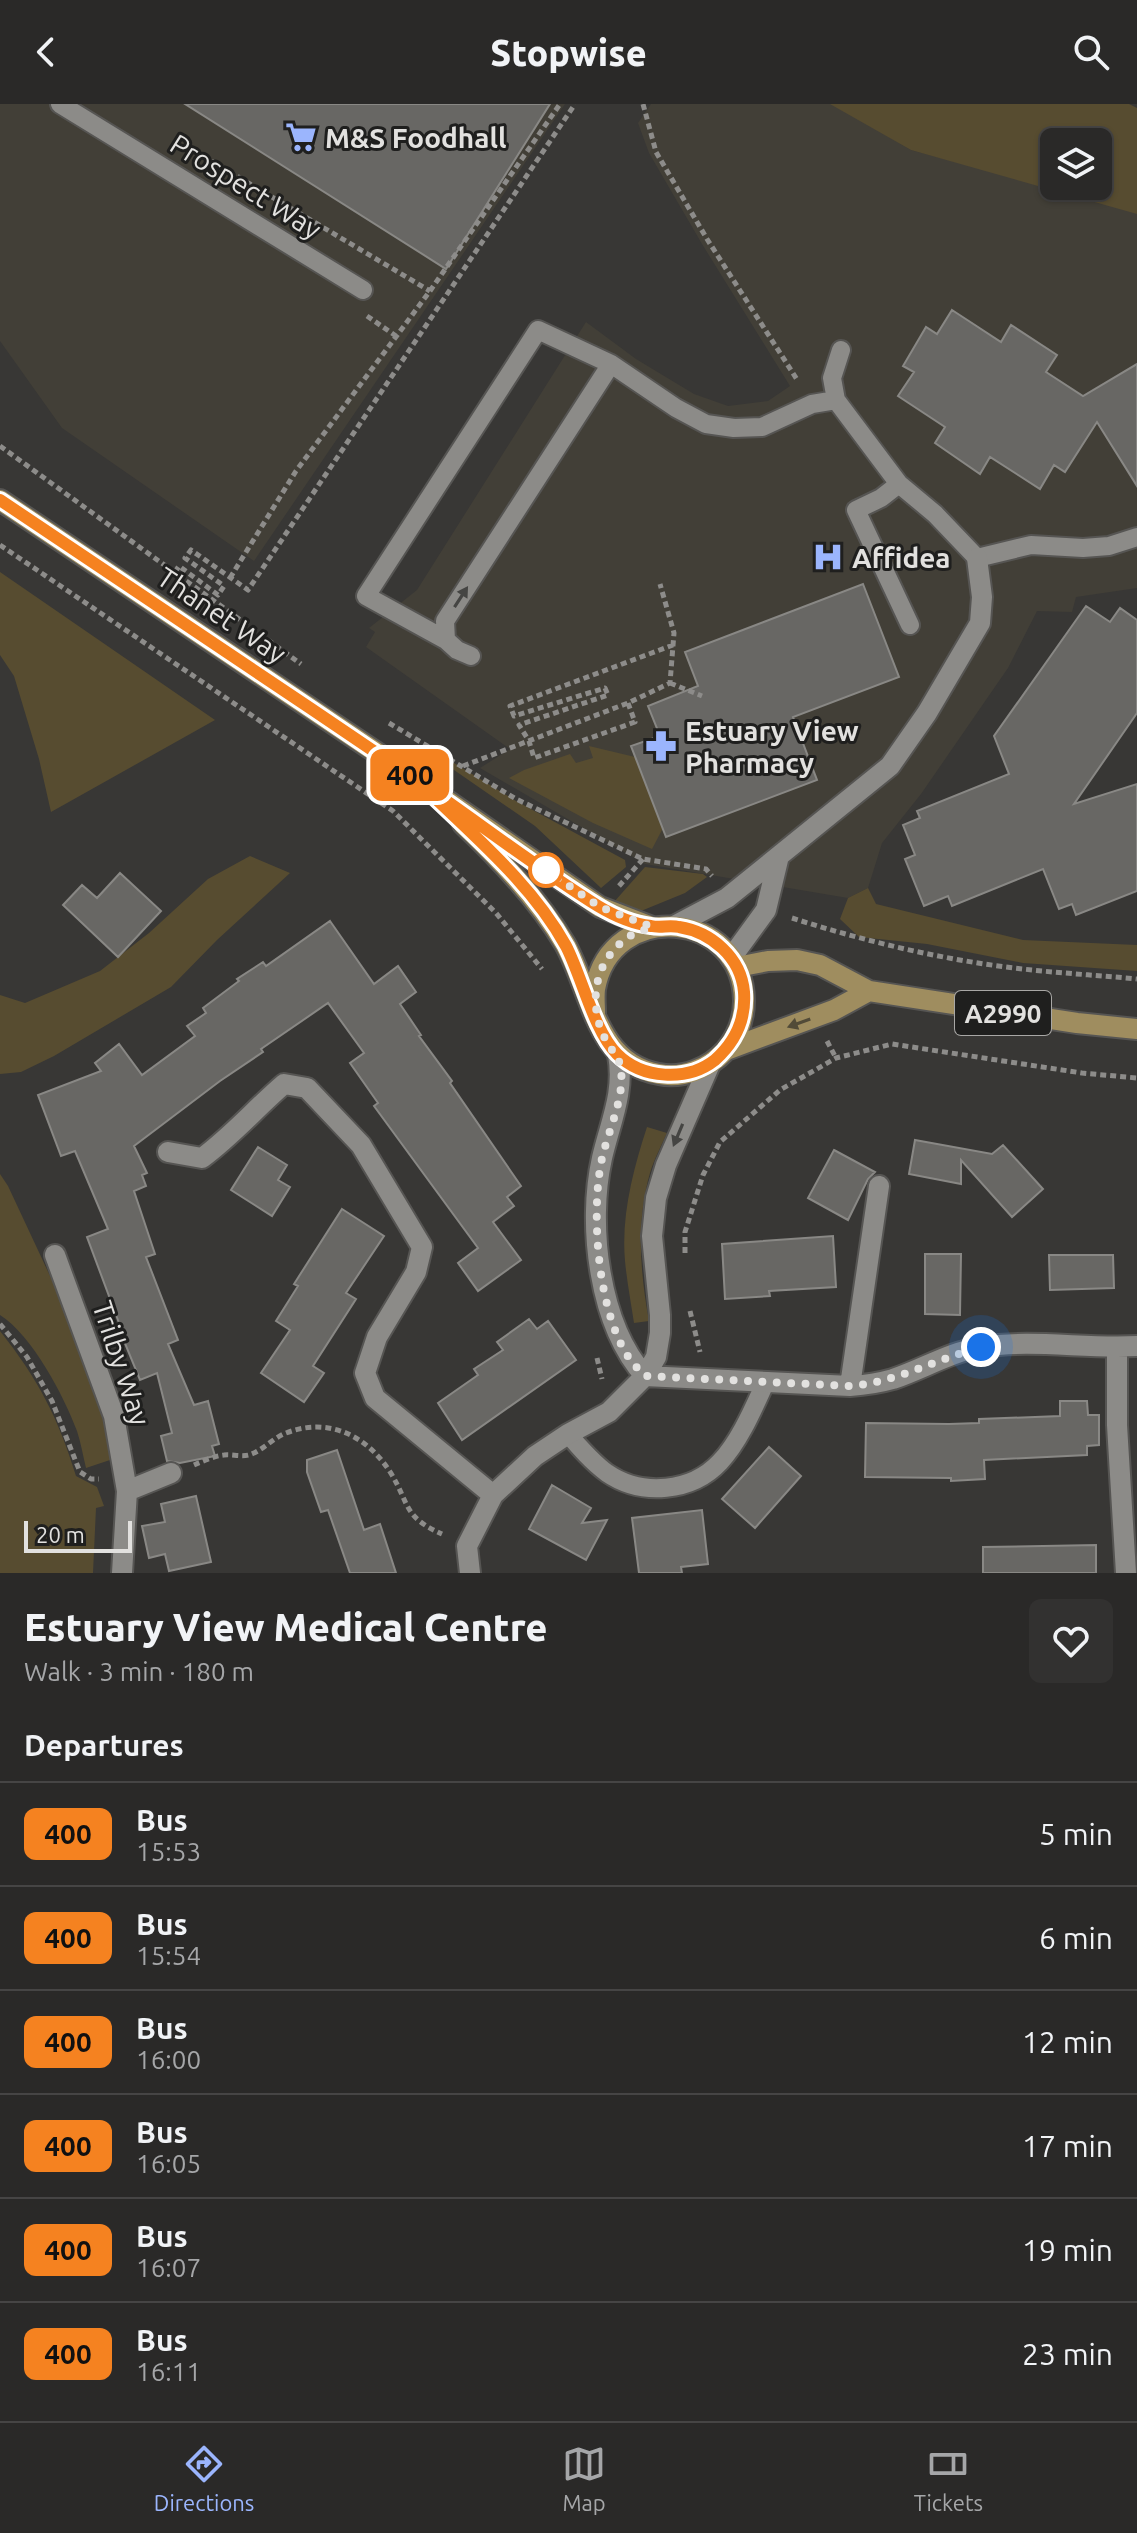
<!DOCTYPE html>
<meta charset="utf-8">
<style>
body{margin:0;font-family:Ubuntu,sans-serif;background:#323130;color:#f1f3f6;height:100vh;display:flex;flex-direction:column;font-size:30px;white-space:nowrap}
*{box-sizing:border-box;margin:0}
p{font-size:26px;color:#a5a6a8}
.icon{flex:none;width:44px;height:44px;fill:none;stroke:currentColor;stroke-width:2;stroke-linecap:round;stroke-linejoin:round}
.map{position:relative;height:1469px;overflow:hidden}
.side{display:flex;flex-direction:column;background:#2a2928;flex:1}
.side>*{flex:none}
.badge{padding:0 16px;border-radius:12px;font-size:28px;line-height:52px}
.fabs{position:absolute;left:1040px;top:24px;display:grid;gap:16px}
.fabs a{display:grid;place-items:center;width:72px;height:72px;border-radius:12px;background:#2a2928;box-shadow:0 2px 6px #0004,0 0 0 2px #464545;font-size:40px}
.scale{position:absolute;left:24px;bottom:20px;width:108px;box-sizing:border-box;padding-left:8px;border:4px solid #e2e1df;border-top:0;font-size:22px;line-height:28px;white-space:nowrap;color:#e2e1df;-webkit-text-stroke:6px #1f1f1e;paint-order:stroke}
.you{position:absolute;width:40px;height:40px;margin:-20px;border:6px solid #fff;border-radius:50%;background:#1a73e8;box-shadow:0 0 0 12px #1a73e833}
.map>.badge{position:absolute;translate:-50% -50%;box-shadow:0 0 0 4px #fff}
h2{padding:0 24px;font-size:30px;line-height:72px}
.round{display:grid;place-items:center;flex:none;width:84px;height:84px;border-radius:12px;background:#323130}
.headline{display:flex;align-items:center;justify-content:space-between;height:136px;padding:0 24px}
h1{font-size:38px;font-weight:800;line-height:60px}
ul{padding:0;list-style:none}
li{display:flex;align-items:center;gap:24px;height:104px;padding:0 24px;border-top:2px solid #464545}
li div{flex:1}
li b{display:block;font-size:30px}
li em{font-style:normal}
li .badge{min-width:88px;font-weight:700;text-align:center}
header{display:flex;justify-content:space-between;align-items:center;height:104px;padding:0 24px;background:#2a2928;font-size:36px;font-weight:800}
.tabs{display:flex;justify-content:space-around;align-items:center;height:112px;border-top:2px solid #464545;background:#2a2928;font-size:22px;color:#a5a6a8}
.tabs a{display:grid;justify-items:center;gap:4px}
.tabs .active{color:#9bb5fd}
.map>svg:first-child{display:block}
</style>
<header><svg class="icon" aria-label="back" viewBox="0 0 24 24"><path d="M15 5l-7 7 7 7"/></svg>Stopwise<svg class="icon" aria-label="search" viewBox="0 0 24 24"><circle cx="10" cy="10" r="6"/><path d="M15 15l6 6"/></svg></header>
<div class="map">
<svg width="1137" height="1469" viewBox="0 0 1137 1469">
<rect width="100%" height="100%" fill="#383735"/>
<path fill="#423f37" d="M 0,0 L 565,0 L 254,457 L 62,324 L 0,237 Z
M 651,0 L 833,0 L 911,46 L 1137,106 L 1137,484 L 1076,493 L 1072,508 L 1037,507 L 1008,564 L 921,690 L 882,739 L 868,784 L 848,794 L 645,760 L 480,664 L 510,645 L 366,543 L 375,528 L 369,524 L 417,486 L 586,218 L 636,255 L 694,290 L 728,302 L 768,297 L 790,282 L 702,140 L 649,49 L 638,19 Z"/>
<path fill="#574c30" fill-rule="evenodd" d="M 830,0 L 1129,0 L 1137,4 L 1137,110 L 911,46 ZM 1054,38 L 1098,38 L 1098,82 L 1054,82 Z
M 0,468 L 215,616 L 51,708 L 39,655 L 14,572 L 0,551 Z
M 589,642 L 635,653 L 663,724 L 652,745 L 593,719 L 509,674 L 524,666 L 570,650 L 576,659 L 593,654 Z
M 446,654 L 516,697 L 625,756 L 626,763 L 601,784 L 535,722 L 441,657 Z
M 250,752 L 290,769 L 217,836 L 171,883 L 54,952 L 21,968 L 0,970 L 0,891 L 25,899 L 100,867 L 149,829 L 208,775 Z
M 645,763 L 703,770 L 707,773 L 685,789 L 641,807 L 614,798 Z
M 868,784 L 876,800 L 1023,836 L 1137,841 L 1137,867 L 1023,859 L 927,840 L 859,833 L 840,815 L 848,794 Z
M 647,1023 L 667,1029 C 661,1042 654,1056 650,1069 C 636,1118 640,1167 649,1217 L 634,1219 C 631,1199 627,1178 625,1157 C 621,1112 633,1066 647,1023 Z
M 0,1070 L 8,1082 L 87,1251 L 116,1354 L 86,1364 C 83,1352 81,1339 77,1327 C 64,1292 32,1231 0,1211 Z
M 0,1227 C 38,1275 58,1313 76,1372 L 97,1383 L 104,1402 L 96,1404 L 93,1469 L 0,1469 Z"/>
<path fill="#686764" stroke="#898885" stroke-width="2" d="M 185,0 L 550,0 L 446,165 Z
M 952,206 L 1001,238 L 1011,221 L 1057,251 L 1046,268 L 1083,292 L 1137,260 L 1137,382 L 1097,318 L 1065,368 L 1054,361 L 1040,385 L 990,353 L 980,370 L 935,339 L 945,323 L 898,292 L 914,268 L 903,262 L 926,223 L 937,230 Z
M 863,480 L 899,573 L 793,613 L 817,676 L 666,733 L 631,642 L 660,632 L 648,602 L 698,582 L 685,548 Z
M 1086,502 L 1110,518 L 1120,504 L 1137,516 L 1137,609 L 1074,700 L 1137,680 L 1137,787 L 1076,811 L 1072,800 L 1059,805 L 1043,765 L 952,802 L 948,792 L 924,802 L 905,755 L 915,751 L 903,721 L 920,714 L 917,707 L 1009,670 L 994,632 Z
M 120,769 L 161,807 L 118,853 L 63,801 L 82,781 L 97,794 Z
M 330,817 L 374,880 L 398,862 L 416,888 L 400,900 L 421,931 L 419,932 L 452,977 L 450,979 L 521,1082 L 507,1093 L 514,1102 L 493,1118 L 521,1156 L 478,1187 L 458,1159 L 478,1144 L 374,1002 L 378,999 L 350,959 L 364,949 L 328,899 L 261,945 L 263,948 L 220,977 L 134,1042 L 147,1069 L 142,1071 L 146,1082 L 134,1087 L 155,1150 L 146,1153 L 178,1236 L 168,1240 L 194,1301 L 208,1297 L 219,1340 L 212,1342 L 215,1352 L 180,1359 L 167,1357 L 161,1332 L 172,1329 L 157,1269 L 140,1276 L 117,1220 L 119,1219 L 87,1133 L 108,1125 L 75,1047 L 61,1052 L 38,991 L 101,967 L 95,959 L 119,940 L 142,971 L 195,932 L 187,922 L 206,909 L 203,904 L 239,877 L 237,875 L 263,858 L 266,862 Z
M 915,1036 L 992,1050 L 1003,1041 L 1043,1085 L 1012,1113 L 961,1056 L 961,1080 L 909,1070 Z
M 258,1043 L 287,1061 L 278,1076 L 290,1083 L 272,1112 L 231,1086 Z
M 834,1046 L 875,1068 L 868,1075 L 848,1116 L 808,1094 Z
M 342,1105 L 384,1132 L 346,1189 L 356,1195 L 313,1262 L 324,1269 L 304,1298 L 261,1269 L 290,1226 L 276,1217 L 298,1182 L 294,1180 Z
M 833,1132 L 836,1183 L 769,1187 L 770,1192 L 725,1195 L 722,1140 Z
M 925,1150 L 961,1150 L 960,1211 L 925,1210 Z
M 1049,1151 L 1113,1151 L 1114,1184 L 1050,1186 Z
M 529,1215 L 537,1225 L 548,1217 L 576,1256 L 462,1336 L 438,1299 L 478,1271 L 474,1265 L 503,1246 L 497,1238 Z
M 1060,1297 L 1087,1297 L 1088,1311 L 1099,1311 L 1099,1341 L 1087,1342 L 1087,1351 L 984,1356 L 985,1375 L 951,1377 L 951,1374 L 865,1373 L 866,1319 L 949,1320 L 979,1319 L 979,1315 L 1060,1312 Z
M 769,1343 L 801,1372 L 755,1424 L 722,1395 Z
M 337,1346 L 364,1426 L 380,1420 L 396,1469 L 350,1469 L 328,1406 L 321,1408 L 307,1368 L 307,1356 Z
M 552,1381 L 591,1404 L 582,1419 L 607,1416 L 586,1456 L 529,1425 Z
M 196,1392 L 211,1458 L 169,1467 L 165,1450 L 149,1454 L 142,1422 L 165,1418 L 161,1400 Z
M 702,1406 L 708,1460 L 681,1463 L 682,1469 L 639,1469 L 632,1414 Z
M 1096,1441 L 1096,1469 L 983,1469 L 983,1443 Z"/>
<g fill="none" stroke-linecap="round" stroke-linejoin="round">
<defs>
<path id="service" d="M 60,0 L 363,186
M 841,246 L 832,274 L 836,296 L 899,380 L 935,410 L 977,454 L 1031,441 L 1083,444 L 1109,442 L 1137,433
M 899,380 L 881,394 L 856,406 L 910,521
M 446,536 L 366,492 L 538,226 L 611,260 L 676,304 L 706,320 L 734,324 L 762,323 L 812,300 L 836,296
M 471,552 L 457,546 L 446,536 L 445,517 L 611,260
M 568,1330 C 580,1344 592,1358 607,1369 C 642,1393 692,1388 720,1358 C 740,1337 754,1303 766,1277"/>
<path id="minor" d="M 674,822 L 727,794 L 890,662 L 927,609 L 980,519 L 982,493 L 977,454
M 731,854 L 766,806 L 779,752
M 618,951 C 625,988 610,1019 602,1054 C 587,1121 599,1221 645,1272
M 168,1048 L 202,1054 C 232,1032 256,1004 284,980 L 307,984 L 361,1041 L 422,1143 L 416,1168 L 377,1233 L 365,1269 L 375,1294 L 493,1391
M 55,1151 L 114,1312 L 127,1387
M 1117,1243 L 1117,1321 L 1126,1469
M 645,1272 L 850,1282 C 865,1281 879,1279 893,1275 C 923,1265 950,1248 981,1243 C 1032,1235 1086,1245 1137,1242
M 850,1282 L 879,1082
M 122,1469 L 127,1387 L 171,1369
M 470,1469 L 467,1442 L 493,1391 L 535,1352 L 568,1330 L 609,1308 L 645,1272 L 656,1253 L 660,1229 L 660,1211 L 652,1132 L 656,1094 L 666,1061 L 710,960"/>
<path id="primary" d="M 0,396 L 413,673 L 600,803 L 652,823
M 463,720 C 501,756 538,795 565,840 C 592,888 595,959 659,970 C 683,975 709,964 725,947 C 737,933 744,915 744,897 C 743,805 611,795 595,885 C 594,893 595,901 595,909
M 737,863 L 768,857 L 797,856 L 820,861 L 869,887 L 1077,919 L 1137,925
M 726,946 L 834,906 L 869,887"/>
</defs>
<use href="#service" stroke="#565553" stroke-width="22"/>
<use href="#minor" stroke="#565553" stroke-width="24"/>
<use href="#primary" stroke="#565553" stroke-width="24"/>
<path stroke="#8d8c8a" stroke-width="5" stroke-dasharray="6 4" stroke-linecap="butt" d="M 643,0 L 656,48 L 707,135 L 798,277
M 203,52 L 430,187
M 367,212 L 396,232
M 0,342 L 301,560
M 0,441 L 393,707 L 496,809 L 542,865
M 175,468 L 179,462 L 218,491 L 224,482 L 185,454 L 191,446 L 248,486 L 575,0
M 230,474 L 296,367 L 430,187 L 560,0
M 670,579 L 702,592
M 628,599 L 635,618 L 534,654 L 529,637 L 519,621 L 608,591 L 605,584 L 514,612 L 510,602 L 673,541
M 389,619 L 516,695 L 590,730 L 643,755 L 706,765 L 712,772
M 463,662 L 628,599 L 670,579 L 674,529 L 660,480
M 619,782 L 643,755
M 792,814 C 864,837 939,855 1014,864 C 1055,869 1096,871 1137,875
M 827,937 L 836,954
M 685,1149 L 685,1128 L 703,1071 L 720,1038 L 780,986 L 836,954 L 892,940 L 1082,969 L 1137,974
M 690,1207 L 700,1248
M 0,1220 L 27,1253 L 52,1297 L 80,1368 L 91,1375 L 99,1375
M 597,1254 L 602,1275
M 194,1361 C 203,1357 214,1352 224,1351 C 231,1350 241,1353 249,1351 C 262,1347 273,1334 286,1329 C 330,1312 369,1333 392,1371 C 410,1402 404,1413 442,1430"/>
<use href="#service" stroke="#8c8b88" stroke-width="18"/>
<use href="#minor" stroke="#8c8b88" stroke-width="20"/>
<use href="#primary" stroke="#9f8d5f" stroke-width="20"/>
</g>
<defs><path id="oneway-solid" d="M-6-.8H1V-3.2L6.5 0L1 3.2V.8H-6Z" transform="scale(2)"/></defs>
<g fill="#454543">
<use href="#oneway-solid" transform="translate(461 493) rotate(-57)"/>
<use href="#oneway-solid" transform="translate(678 1031) rotate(113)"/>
</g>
<use fill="#524b38" href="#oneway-solid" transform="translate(799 919) rotate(160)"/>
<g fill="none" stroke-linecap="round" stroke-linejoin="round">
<defs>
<path id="line" d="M 0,396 C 137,488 275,580 412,673 C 474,715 534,762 598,802 C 613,811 633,820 651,822 C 660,824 670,821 679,823 C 711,828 741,853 744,888 C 746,915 735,938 715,956 C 687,978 642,975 617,950 C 594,927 582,873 566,842 C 534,784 482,739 435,694"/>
</defs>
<use href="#line" stroke="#fff" stroke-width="18"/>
<use href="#line" stroke="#f58220" stroke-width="12"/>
<path stroke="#e2e1df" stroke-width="8" stroke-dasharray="0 14.4" d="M 546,766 L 600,803 L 652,823 C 645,826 636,828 630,832 C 597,853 588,893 602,928 C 612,953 624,949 621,983 C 618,1009 606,1034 601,1059 C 591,1113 598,1208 629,1254 C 634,1261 640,1267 645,1272 L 850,1282 C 897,1278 937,1255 981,1243"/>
</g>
<defs>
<symbol id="supermarket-bare" viewBox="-9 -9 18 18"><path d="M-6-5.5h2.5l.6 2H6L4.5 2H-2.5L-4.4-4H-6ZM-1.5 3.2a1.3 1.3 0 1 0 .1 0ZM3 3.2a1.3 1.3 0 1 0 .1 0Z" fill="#9bb5fd" stroke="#1f1f1e" stroke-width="2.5" paint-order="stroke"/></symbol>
<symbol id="hospital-bare" viewBox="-9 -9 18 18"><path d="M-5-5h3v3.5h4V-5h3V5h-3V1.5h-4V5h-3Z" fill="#9bb5fd" stroke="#1f1f1e" stroke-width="2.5" paint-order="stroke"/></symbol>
<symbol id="pharmacy-bare" viewBox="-9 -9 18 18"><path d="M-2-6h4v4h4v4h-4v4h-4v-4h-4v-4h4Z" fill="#9bb5fd" stroke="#1f1f1e" stroke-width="2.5" paint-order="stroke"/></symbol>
</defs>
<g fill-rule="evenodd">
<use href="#supermarket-bare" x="279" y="11" width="44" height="44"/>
<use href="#hospital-bare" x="806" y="431" width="44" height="44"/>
<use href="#pharmacy-bare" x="639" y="620" width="44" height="44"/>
</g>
<circle fill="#fff" stroke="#f58220" stroke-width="4" cx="546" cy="766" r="16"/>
<g text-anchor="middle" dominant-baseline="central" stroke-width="6" stroke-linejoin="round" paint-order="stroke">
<rect fill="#1f1f1e" stroke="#a8a7a5" stroke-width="2" x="955" y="887" width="96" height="44" rx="6"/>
<g font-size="26" font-weight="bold" fill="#e2e1df">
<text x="1003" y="909">A2990</text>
</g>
<g font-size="28" font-weight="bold" fill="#e2e1df" stroke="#1f1f1e" text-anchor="start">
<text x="325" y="33">M&amp;S Foodhall</text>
<text x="852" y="453">Affidea</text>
<text x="685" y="626">Estuary View<tspan x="685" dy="32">Pharmacy</tspan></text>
</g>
<g font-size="28" fill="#e2e1df" stroke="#1f1f1e">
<text transform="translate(246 82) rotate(32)">Prospect Way</text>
<text transform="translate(222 511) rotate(34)">Thanet Way</text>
<text transform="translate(122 1259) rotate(72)">Trilby Way</text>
</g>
</g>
</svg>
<div class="fabs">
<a><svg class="icon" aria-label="layers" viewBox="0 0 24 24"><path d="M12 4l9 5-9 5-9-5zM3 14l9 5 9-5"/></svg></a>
</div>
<div class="scale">20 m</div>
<div class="you" style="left:981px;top:1243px"></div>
<b class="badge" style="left:410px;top:671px;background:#f58220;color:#111">400</b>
</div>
<section class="side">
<div class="headline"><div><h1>Estuary View Medical Centre</h1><p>Walk · 3 min · 180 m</p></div><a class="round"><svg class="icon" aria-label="heart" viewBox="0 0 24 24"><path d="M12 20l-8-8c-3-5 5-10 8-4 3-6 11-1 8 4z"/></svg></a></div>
<h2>Departures</h2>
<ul>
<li><span class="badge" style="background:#f58220;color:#111">400</span><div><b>Bus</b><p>15:53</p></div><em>5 min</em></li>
<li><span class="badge" style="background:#f58220;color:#111">400</span><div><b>Bus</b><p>15:54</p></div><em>6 min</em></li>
<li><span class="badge" style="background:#f58220;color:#111">400</span><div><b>Bus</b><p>16:00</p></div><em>12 min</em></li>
<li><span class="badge" style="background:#f58220;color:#111">400</span><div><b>Bus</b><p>16:05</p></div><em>17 min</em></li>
<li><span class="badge" style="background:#f58220;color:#111">400</span><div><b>Bus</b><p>16:07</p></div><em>19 min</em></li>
<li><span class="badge" style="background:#f58220;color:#111">400</span><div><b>Bus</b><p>16:11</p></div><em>23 min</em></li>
</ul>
</section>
<nav class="tabs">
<a class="active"><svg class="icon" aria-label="directions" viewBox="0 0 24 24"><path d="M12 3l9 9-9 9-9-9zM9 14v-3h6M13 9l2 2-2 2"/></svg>Directions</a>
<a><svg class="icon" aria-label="map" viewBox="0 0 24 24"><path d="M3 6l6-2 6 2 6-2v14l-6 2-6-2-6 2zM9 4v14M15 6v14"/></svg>Map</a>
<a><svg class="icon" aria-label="tickets" viewBox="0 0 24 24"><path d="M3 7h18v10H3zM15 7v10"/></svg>Tickets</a>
</nav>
